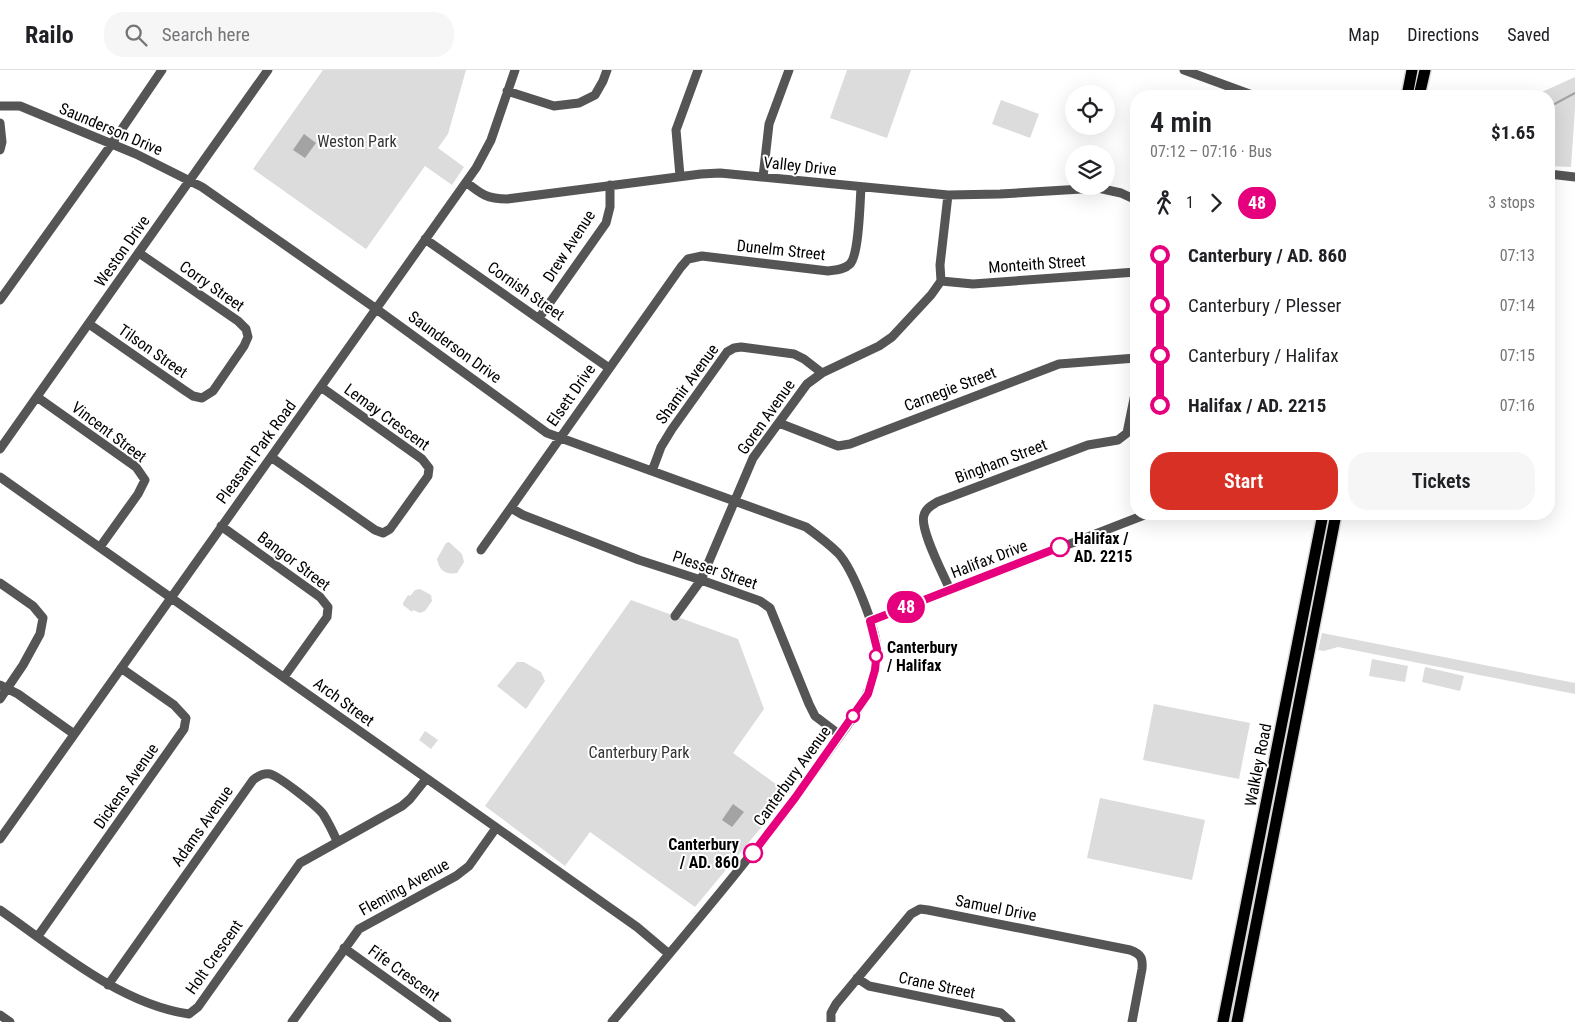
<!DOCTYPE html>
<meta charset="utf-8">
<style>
body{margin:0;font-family:"Roboto Condensed",sans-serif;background:#f6f6f6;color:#202124;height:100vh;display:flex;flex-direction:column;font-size:19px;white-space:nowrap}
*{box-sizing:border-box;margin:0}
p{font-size:16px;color:#757577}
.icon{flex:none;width:28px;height:28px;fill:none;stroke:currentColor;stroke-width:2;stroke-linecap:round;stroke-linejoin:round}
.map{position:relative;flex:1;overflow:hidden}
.details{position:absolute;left:1130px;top:20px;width:425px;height:430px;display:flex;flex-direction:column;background:#fff;border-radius:20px;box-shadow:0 5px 20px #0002}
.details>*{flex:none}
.badge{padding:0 10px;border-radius:16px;font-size:18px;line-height:32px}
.controls{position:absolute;left:1065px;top:15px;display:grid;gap:10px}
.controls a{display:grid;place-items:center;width:50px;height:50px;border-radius:50%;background:#fff;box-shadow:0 5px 20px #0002;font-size:25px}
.map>.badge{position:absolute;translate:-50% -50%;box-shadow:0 0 0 2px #fff}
.legs{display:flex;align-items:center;gap:8px;height:55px;padding:0 20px;font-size:16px}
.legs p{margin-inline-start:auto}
.head{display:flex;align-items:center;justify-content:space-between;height:85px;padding:0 20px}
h1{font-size:28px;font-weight:600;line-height:38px}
.button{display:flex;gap:10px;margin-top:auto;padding:10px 20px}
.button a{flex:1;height:58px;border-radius:20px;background:#d93025;color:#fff;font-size:20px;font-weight:600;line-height:58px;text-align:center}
.button a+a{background:#f6f6f6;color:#202124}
ul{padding:0 20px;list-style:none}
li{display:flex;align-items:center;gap:18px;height:50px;font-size:19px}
li i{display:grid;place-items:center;width:8px;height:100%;margin:0 6px;background:currentColor}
li i::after{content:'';width:12px;height:12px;margin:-6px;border:4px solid;border-radius:50%;background:#fff}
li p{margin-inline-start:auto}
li:first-child i{background:linear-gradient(#0000 50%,currentColor 0)}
li:last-child i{background:linear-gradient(currentColor 50%,#0000 0)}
header{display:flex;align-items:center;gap:30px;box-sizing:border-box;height:70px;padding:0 25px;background:#fff;border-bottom:1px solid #e0e0e0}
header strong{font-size:24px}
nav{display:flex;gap:28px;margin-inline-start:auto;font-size:18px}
.search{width:350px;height:45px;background:#f6f6f6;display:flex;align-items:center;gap:12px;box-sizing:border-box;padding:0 18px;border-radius:20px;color:#757577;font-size:19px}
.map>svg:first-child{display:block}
</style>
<header>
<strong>Railo</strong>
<div class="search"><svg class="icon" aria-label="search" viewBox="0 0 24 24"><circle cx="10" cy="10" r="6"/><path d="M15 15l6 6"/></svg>Search here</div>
<nav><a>Map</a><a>Directions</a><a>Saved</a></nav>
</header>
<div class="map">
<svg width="1575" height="952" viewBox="0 0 1575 952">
<rect width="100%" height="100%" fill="#fff"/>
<path fill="#dcdcdc" d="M 323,0 L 466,0 L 448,64 L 438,78 L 464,97 L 452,115 L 425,96 L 366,179 L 253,99 Z
M 847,0 L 911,0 L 887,68 L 830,48 Z
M 1575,7 L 1575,39 L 1571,97 L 1549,96 L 1549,26 L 1533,26 Z
M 1001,30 L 1039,44 L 1030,68 L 992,54 Z
M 449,472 L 462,484 L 464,492 L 457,503 C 445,505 439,500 437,489 L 446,473 Z
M 420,519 L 431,525 L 432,531 L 425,541 L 420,543 L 413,540 L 412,542 L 403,535 L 403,533 L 408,525 L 410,526 L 415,520 Z
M 631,530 L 738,569 L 764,639 L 733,683 L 787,722 L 764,754 L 695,837 L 590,762 L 565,796 L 485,736 Z
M 1322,563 L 1575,613 L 1575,624 L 1338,577 L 1324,581 L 1318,580 Z
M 1372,589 L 1408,596 L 1405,612 L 1369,606 Z
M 517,592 L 524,592 L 541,602 L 545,611 L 526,639 L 497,616 Z
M 1425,597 L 1464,606 L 1460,621 L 1422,612 Z
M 1154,634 L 1250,653 L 1239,709 L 1143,690 Z
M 425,661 L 438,670 L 431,679 L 419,670 Z
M 1100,728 L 1205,750 L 1192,810 L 1087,788 Z"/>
<path fill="#a3a3a3" d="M 304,64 L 316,73 L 305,88 L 293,80 Z
M 733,734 L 744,742 L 732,757 L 722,750 Z"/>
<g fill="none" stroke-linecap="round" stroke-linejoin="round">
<path stroke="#a3a3a3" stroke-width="2" d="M 1549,37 L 1575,23"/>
<defs>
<path id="major" d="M 1407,26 L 1412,0
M 1419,26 L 1425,0
M 1223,952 L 1323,444
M 1237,952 L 1336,444"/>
</defs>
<use href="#major" stroke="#dbdbdb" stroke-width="14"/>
<path stroke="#555" stroke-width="9" d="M 1184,0 L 1255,26
M 507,21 L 554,36 L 579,33 L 595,25 L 603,11 L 607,0
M 0,36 L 20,36 L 136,84 L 202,117 L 375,238 L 547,363 L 806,457 C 817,465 828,473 838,483 C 853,499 876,558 877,580 C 877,586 876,593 875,599 C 869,632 843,660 825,687 C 759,779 685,865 612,952
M 0,53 L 2,72 L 0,80
M 1549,104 L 1575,107
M 680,106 L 676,60 L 698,0
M 763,107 L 769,54 L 789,0
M 466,112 C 481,124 487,129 507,129 L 701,104 L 720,103 L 948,125 L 1000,124 L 1098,118 L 1121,123 L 1136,130
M 425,169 L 609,298
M 941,211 L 973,214 L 1136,202
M 0,230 L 111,75 L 162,0
M 539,248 L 606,153 L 610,137 L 610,115
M 89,254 L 184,320 L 193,326 L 202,328 L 213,321 L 244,276 L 248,267 L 246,259 L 238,251 L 139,183
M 37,327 L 136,397 L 145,410 L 138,424 L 100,477
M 779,353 L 838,376 L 850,374 L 1059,294 L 1136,288
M 0,379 C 89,253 178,126 268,0
M 271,387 L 375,460 L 383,463 L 390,459 L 428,406 L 429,398 L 422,389 L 321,317
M 652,401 L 661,377 L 672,359 L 727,282 L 734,278 L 741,277 L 794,284 L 804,289 L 822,303
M 0,407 C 213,556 424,708 637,857 L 669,884
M 511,438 L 523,445 L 639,490 L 701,510 L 760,531 L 770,538 L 809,634 L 815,646 L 840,665
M 221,456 L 320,527 L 328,537 L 327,547 L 284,607
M 481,480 L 681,197 L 688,189 L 702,186 L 828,201 C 835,200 844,200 850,194 C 859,185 860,132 861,117
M 0,513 L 33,536 L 43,548 L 40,564 L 23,595 L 0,629
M 950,520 C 944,505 919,459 924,445 C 926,438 932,435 937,432 L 1088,375 L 1118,370 L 1127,363 L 1136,319
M 675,546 L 701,510 L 753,388 L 807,314 L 822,303 L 879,276 L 892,267 L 931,225 L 941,211 L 940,195 L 948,125
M 871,551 L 1147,444
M 0,615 L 18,624 L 74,664
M 0,769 L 476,98 L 491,70 L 515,0
M 0,840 C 56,879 120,934 189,944 L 198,937 L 300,793 L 402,736 L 410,729 L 426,709
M 38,866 L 184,659 L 186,648 L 174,635 L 121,598
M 344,878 L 447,952
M 857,908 L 869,916 L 1001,943 L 1011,952
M 108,915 L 253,710 C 258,706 263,703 270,704 C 280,707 317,736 323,744 C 328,752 333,762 337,771
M 0,945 L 10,952
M 292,952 L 359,859 L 456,806 L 469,796 L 496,758
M 831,952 L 831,943 L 836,934 L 911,844 L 920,839 L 928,840 L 1130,880 C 1141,884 1143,888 1142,899 L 1132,952"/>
<use href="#major" stroke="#000" stroke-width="11"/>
</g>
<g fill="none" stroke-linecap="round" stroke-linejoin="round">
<defs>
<path id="line-1" d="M 753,783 L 795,728 L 868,624 L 875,600 L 877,579 L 870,551 L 1060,477"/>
</defs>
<use href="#line-1" stroke="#fff" stroke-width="11"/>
<use href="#line-1" stroke="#e6007e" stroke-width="8"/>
</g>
<g fill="#fff" stroke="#e6007e" stroke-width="2.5">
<circle cx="1060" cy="477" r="9"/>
<circle cx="876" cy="586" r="6"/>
<circle cx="853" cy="646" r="6"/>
<circle cx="753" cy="783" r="9"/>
</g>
<g text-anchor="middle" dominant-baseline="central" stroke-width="4" stroke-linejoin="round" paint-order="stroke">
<g font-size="16" fill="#000" stroke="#fff">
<text transform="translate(111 59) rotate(23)">Saunderson Drive</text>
<text transform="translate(800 96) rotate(6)">Valley Drive</text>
<text transform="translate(569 176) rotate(-57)">Drew Avenue</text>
<text transform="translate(781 180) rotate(6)">Dunelm Street</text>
<text transform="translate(122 181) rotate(-55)">Weston Drive</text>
<text transform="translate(1037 194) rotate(-4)">Monteith Street</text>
<text transform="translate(212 216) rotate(35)">Corry Street</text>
<text transform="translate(526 221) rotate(35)">Cornish Street</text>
<text transform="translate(455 277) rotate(36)">Saunderson Drive</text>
<text transform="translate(153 281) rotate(35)">Tilson Street</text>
<text transform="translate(687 314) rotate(-54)">Shamir Avenue</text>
<text transform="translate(950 319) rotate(-21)">Carnegie Street</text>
<text transform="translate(571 325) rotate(-55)">Elsett Drive</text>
<text transform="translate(387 347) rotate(36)">Lemay Crescent</text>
<text transform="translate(766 347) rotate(-55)">Goren Avenue</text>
<text transform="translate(109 362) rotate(37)">Vincent Street</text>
<text transform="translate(256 382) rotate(-54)">Pleasant Park Road</text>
<text transform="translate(1001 391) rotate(-21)">Bingham Street</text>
<text transform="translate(989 489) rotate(-21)">Halifax Drive</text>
<text transform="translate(294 491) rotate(37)">Bangor Street</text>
<text transform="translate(715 500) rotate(19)">Plesser Street</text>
<text transform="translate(344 632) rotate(36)">Arch Street</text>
<text transform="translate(1258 695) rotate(-79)">Walkley Road</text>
<text transform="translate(792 706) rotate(-54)">Canterbury Avenue</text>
<text transform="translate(126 716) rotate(-55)">Dickens Avenue</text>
<text transform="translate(202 756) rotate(-55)">Adams Avenue</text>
<text transform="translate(404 817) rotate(-29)">Fleming Avenue</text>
<text transform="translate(996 838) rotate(11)">Samuel Drive</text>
<text transform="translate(214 887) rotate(-55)">Holt Crescent</text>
<text transform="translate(404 903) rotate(36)">Fife Crescent</text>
<text transform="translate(937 915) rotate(12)">Crane Street</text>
</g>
<g font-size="16" fill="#333" stroke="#fff">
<text x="357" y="71">Weston Park</text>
<text x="639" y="682">Canterbury Park</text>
</g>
<g font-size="16" font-weight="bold" fill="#000" stroke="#fff" text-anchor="start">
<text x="1074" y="468">Halifax /<tspan x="1074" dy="18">AD. 2215</tspan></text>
<text x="887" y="577">Canterbury<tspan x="887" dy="18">/ Halifax</tspan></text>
<text x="739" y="774" text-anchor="end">Canterbury<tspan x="739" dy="18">/ AD. 860</tspan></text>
</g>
</g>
</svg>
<div class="controls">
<a><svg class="icon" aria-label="locate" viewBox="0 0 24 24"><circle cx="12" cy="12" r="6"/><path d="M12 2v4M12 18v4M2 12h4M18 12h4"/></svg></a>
<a><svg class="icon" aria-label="layers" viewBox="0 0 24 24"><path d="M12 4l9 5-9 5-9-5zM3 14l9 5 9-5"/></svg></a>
</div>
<b class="badge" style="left:906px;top:537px;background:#e6007e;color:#fff">48</b>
<section class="details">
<div class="head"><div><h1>4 min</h1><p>07:12 – 07:16 · Bus</p></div><b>$1.65</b></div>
<div class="legs"><svg class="icon" aria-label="walk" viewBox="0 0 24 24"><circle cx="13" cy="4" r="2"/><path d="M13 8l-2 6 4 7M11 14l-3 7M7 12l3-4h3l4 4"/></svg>1<svg class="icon" aria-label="forward" viewBox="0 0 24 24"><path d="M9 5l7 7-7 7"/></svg><b class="badge" style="background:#e6007e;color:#fff">48</b><p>3 stops</p></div>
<ul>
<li><i style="color:#e6007e"></i><b>Canterbury / AD. 860</b><p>07:13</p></li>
<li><i style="color:#e6007e"></i><span>Canterbury / Plesser</span><p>07:14</p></li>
<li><i style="color:#e6007e"></i><span>Canterbury / Halifax</span><p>07:15</p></li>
<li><i style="color:#e6007e"></i><b>Halifax / AD. 2215</b><p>07:16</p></li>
</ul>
<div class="button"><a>Start</a><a>Tickets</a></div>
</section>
</div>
